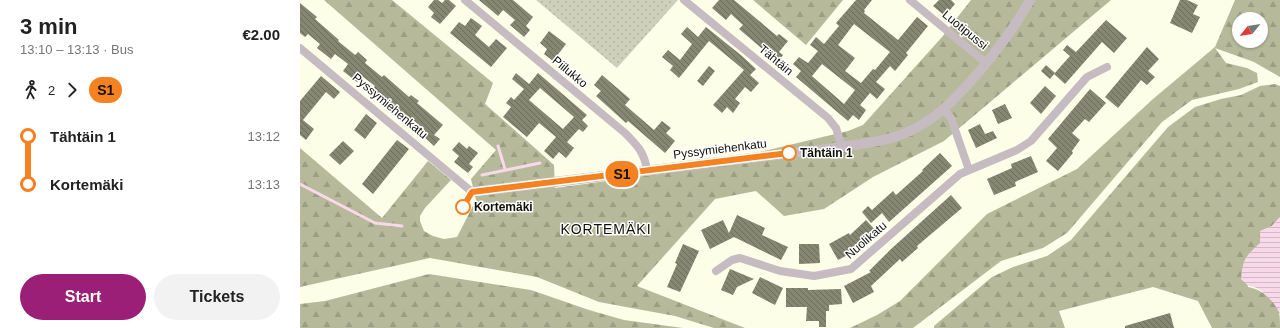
<!DOCTYPE html>
<meta charset="utf-8">
<style>
body{margin:0;font-family:Helvetica,sans-serif;background:#f2f2f2;color:#222;height:100vh;display:flex;flex-direction:column;font-size:15px;white-space:nowrap}
*{box-sizing:border-box;margin:0}
p{font-size:13px;color:#767676}
.icon{flex:none;width:22px;height:22px;fill:none;stroke:currentColor;stroke-width:2;stroke-linecap:round;stroke-linejoin:round}
.map{position:relative;flex:1;overflow:hidden}
.panel{display:flex;flex-direction:column;background:#fff;width:300px}
.panel>*{flex:none}
.badge{padding:0 8px;border-radius:13px;font-size:14px;line-height:26px}
.needle{width:26px;rotate:240deg}
.controls{position:absolute;left:932px;top:12px;display:grid;gap:8px}
.controls a{display:grid;place-items:center;width:36px;height:36px;border-radius:50%;background:#fff;box-shadow:0 1px 3px #0004;font-size:20px}
.map>.badge{position:absolute;translate:-50% -50%;box-shadow:0 0 0 2px #fff}
.legs{display:flex;align-items:center;gap:6px;height:44px;padding:0 20px;font-size:13px}
.legs p{margin-inline-start:auto}
.head{display:flex;align-items:center;justify-content:space-between;height:68px;padding:0 20px}
h1{font-size:22px;font-weight:700;line-height:30px}
.cta{display:flex;gap:8px;margin-top:auto;padding:8px 20px}
.cta a{flex:1;height:46px;border-radius:24px;background:#9b1f76;color:#fff;font-size:16px;font-weight:700;line-height:46px;text-align:center}
.cta a+a{background:#f2f2f2;color:#222}
ul{padding:0 20px;list-style:none}
li{display:flex;align-items:center;gap:14px;height:48px;font-size:15px}
li i{display:grid;place-items:center;width:6px;height:100%;margin:0 5px;background:currentColor}
li i::after{content:'';width:10px;height:10px;margin:-5px;border:3px solid;border-radius:50%;background:#fff}
li p{margin-inline-start:auto}
li:first-child i{background:linear-gradient(#0000 50%,currentColor 0)}
li:last-child i{background:linear-gradient(currentColor 50%,#0000 0)}
main{display:flex;flex:1;min-height:0}
.map>svg:first-child{display:block}
</style>
<main>
<section class="panel">
<div class="head"><div><h1>3 min</h1><p>13:10 – 13:13 · Bus</p></div><b>€2.00</b></div>
<div class="legs"><svg class="icon" aria-label="walk" viewBox="0 0 24 24"><circle cx="13" cy="4" r="2"/><path d="M13 8l-2 6 4 7M11 14l-3 7M7 12l3-4h3l4 4"/></svg>2<svg class="icon" aria-label="forward" viewBox="0 0 24 24"><path d="M9 5l7 7-7 7"/></svg><b class="badge" style="background:#f58220;color:#111">S1</b></div>
<ul>
<li><i style="color:#f58220"></i><b>Tähtäin 1</b><p>13:12</p></li>
<li><i style="color:#f58220"></i><b>Kortemäki</b><p>13:13</p></li>
</ul>
<div class="cta"><a>Start</a><a>Tickets</a></div>
</section>
<div class="map">
<svg width="980" height="328" viewBox="0 0 980 328">
<defs>
<pattern id="green-dots" width="8" height="8" patternUnits="userSpaceOnUse"><rect width="8" height="8" fill="#cfd0bc"/><path d="M2 2h.1M6 6h.1" fill="none" stroke="#b1b2a0" stroke-width="1.8" stroke-linecap="round"/></pattern>
<pattern id="forest-firs" width="22" height="20" patternUnits="userSpaceOnUse"><rect width="22" height="20" fill="#b7b99b"/><path d="M5 1l3.5 6h-7zM16 11l3.5 6h-7z" fill="#9c9e84"/></pattern>
<pattern id="water-rules" width="6" height="5" patternUnits="userSpaceOnUse"><rect width="6" height="5" fill="#f7d9ea"/><path d="M0 2.5h6" fill="none" stroke="#d3b9c7"/></pattern>
<pattern id="building-back-hatch" width="6" height="6" patternUnits="userSpaceOnUse"><rect width="6" height="6" fill="#868772"/><path d="M-1 5l2 2M0 0l6 6M5-1l2 2" fill="none" stroke="#6c6d5c"/></pattern>
</defs>
<rect width="100%" height="100%" fill="#fcfee7"/>
<path fill="url(#green-dots)" d="M 236,0 L 378,0 L 317,68 Z"/>
<path fill="url(#forest-firs)" fill-rule="evenodd" d="M 24,0 L 92,0 L 193,83 L 185,104 L 254,165 L 255,188 L 381,171 L 548,131 L 563,125 L 642,37 L 671,0 L 811,0 L 644,141 L 573,177 L 524,209 L 484,216 L 456,191 L 415,199 L 337,286 L 445,328 L 414,328 L 375,316 L 299,302 L 237,277 L 130,258 L 0,287 L 0,148 L 82,218 L 128,161 L 151,180 L 125,208 L 120,216 L 120,221 L 124,231 L 133,236 L 144,239 L 157,237 L 176,200 L 171,179 L 196,150 Z
M 453,0 L 543,0 L 506,45 Z
M 935,0 L 980,0 L 980,77 L 954,62 L 915,48 L 926,63 L 947,68 L 957,73 L 958,82 L 939,89 L 892,100 L 862,122 L 767,233 L 743,248 L 701,261 L 613,328 L 550,328 L 577,315 L 600,301 L 687,214 L 777,169 L 853,99 L 915,47 ZM 939,19 L 961,19 L 961,41 L 939,41 Z
M 975,84 L 980,86 L 980,217 L 972,226 L 961,231 L 960,244 C 940,262 942,261 948,287 C 961,289 975,300 979,312 C 980,317 980,323 980,328 L 912,328 L 898,301 L 853,287 L 759,311 L 765,328 L 634,328 L 634,326 L 692,277 L 713,267 L 747,256 L 771,240 L 868,127 L 895,107 L 921,99 L 941,95 L 960,86 Z
M 129,274 L 231,290 L 289,310 L 324,320 L 383,328 L 0,328 L 0,304 L 25,301 Z"/>
<path fill="url(#water-rules)" d="M 980,217 L 980,314 C 976,305 966,293 957,288 C 948,285 949,287 941,279 C 943,259 945,257 960,243 L 960,231 L 972,226 Z"/>
<g fill="none" stroke-linecap="round" stroke-linejoin="round">
<path stroke="#f7d9ea" stroke-width="3" d="M 198,146 L 205,169
M 182,175 L 240,163
M 0,184 L 75,223 L 102,226"/>
</g>
<path fill="url(#building-back-hatch)" fill-rule="evenodd" d="M 134,0 L 138,0 L 142,3 L 145,0 L 149,0 L 156,6 L 140,24 L 131,17 L 134,13 L 128,7 Z
M 179,0 L 213,0 L 233,17 L 226,26 L 230,30 L 224,37 L 210,25 L 215,20 L 203,10 L 198,16 Z
M 419,0 L 434,0 L 477,36 L 479,34 L 488,41 L 479,52 L 483,55 L 478,62 L 439,29 L 443,25 L 431,14 L 426,20 L 412,8 Z
M 556,0 L 572,0 L 564,10 L 565,11 L 564,13 L 598,40 L 617,17 L 628,26 L 606,53 L 608,55 L 595,71 L 590,66 L 576,82 L 585,89 L 577,99 L 570,93 L 560,105 L 566,110 L 559,120 L 553,115 L 548,121 L 496,77 L 501,71 L 493,64 L 499,57 L 508,63 L 518,51 L 510,45 L 516,37 L 524,44 L 539,26 L 536,23 ZM 554,24 L 590,52 L 575,70 L 573,69 L 561,83 L 545,71 L 555,58 L 538,45 ZM 522,64 L 555,90 L 544,104 L 512,76 Z
M 639,0 L 651,0 L 655,4 L 645,16 L 633,6 Z
M 880,0 L 887,0 L 898,5 L 893,14 L 900,17 L 892,33 L 870,23 Z
M 0,3 L 17,17 L 15,19 L 39,40 L 38,41 L 55,55 L 58,52 L 67,60 L 65,63 L 82,77 L 84,75 L 109,97 L 111,95 L 119,101 L 117,103 L 143,125 L 134,135 L 140,139 L 134,146 L 120,133 L 124,129 L 112,119 L 108,124 L 70,92 L 75,86 L 62,76 L 57,82 L 43,71 L 48,64 L 35,54 L 31,59 L 17,48 L 20,44 L 8,34 L 5,37 L 0,33 Z
M 171,18 L 182,26 L 175,35 L 189,47 L 196,39 L 207,48 L 191,67 L 150,33 L 159,22 L 165,26 Z
M 806,20 L 827,38 L 814,53 L 802,42 L 765,84 L 754,74 L 770,56 L 763,50 L 767,45 L 776,52 Z
M 387,27 L 398,37 L 406,27 L 442,56 L 456,69 L 450,75 L 459,83 L 451,92 L 445,87 L 435,99 L 440,103 L 433,113 L 427,107 L 422,113 L 413,105 L 444,70 L 409,41 L 379,78 L 370,70 L 373,66 L 362,57 L 368,50 L 380,60 L 392,44 L 381,34 Z
M 249,31 L 266,44 L 253,61 L 244,54 L 247,49 L 240,43 Z
M 847,47 L 859,59 L 848,71 L 855,77 L 847,85 L 841,80 L 818,108 L 805,97 Z
M 746,65 L 755,73 L 750,79 L 741,71 Z
M 409,66 L 415,71 L 403,86 L 397,81 Z
M 216,73 L 229,84 L 238,73 L 287,115 L 282,120 L 288,126 L 283,132 L 279,129 L 267,142 L 274,148 L 266,158 L 259,152 L 253,159 L 244,151 L 256,137 L 239,123 L 227,137 L 203,117 L 211,107 L 206,103 L 211,97 L 214,100 L 224,89 L 212,79 ZM 240,88 L 274,117 L 263,129 L 229,100 Z
M 302,75 L 330,99 L 325,105 L 354,130 L 362,121 L 371,128 L 366,133 L 375,141 L 365,153 L 328,121 L 326,123 L 296,96 L 301,91 L 294,85 Z
M 21,76 L 40,92 L 34,99 L 26,92 L 3,120 L 14,129 L 6,140 L 0,135 L 0,101 Z
M 745,86 L 756,96 L 741,114 L 730,103 Z
M 790,89 L 806,103 L 789,122 L 785,119 L 772,133 L 780,140 L 772,151 L 773,153 L 758,171 L 746,161 L 757,148 L 748,139 Z
M 705,104 L 712,118 L 698,124 L 692,110 Z
M 66,114 L 77,123 L 65,139 L 54,130 Z
M 680,124 L 685,134 L 693,131 L 697,138 L 676,148 L 668,130 Z
M 97,140 L 109,149 L 73,194 L 62,184 Z
M 43,141 L 54,151 L 40,165 L 29,155 Z
M 159,142 L 167,149 L 169,146 L 178,153 L 169,164 L 173,167 L 168,173 L 154,162 L 159,156 L 152,150 Z
M 640,153 L 652,166 L 589,222 L 582,213 L 571,223 L 562,212 L 568,206 L 572,210 L 593,191 L 596,195 L 623,171 L 622,170 Z
M 731,156 L 738,172 L 715,182 L 716,186 L 694,195 L 687,179 L 712,168 L 711,164 Z
M 651,195 L 662,208 L 617,246 L 618,248 L 602,262 L 600,259 L 571,286 L 574,292 L 553,303 L 544,286 L 571,272 L 569,271 L 591,249 Z
M 437,215 L 465,228 L 462,235 L 488,247 L 481,260 L 434,237 L 410,249 L 401,230 L 423,220 L 429,233 Z
M 566,220 L 578,233 L 563,247 L 538,260 L 529,244 L 549,233 L 550,235 Z
M 383,244 L 399,251 L 380,292 L 367,287 L 377,264 L 375,263 Z
M 499,244 L 519,244 L 520,263 L 499,264 Z
M 430,269 L 454,279 L 437,287 L 433,295 L 421,290 Z
M 460,277 L 483,288 L 475,305 L 452,293 Z
M 486,288 L 508,288 L 508,290 L 541,289 L 542,304 L 529,305 L 529,311 L 526,311 L 526,327 L 519,327 L 519,321 L 506,321 L 507,307 L 486,307 Z
M 870,313 L 874,328 L 825,328 L 825,326 Z"/>
<g fill="none" stroke-linecap="round" stroke-linejoin="round">
<path stroke="#c5bbc1" stroke-width="8" d="M 165,0 L 325,133 C 337,145 345,153 347,171
M 384,0 L 528,118 L 536,128 L 542,147
M 610,0 L 686,63
M 0,48 L 172,192
M 644,109 L 651,118 L 669,170
M 416,271 L 432,260 L 440,258 L 480,271 L 514,276 L 551,269 L 660,174 L 717,150 L 731,141 L 787,77 L 807,67"/>
<path stroke="#c5bbc1" stroke-width="10" d="M 172,192 L 542,147 C 565,143 589,141 610,131 C 640,117 657,96 679,72 C 698,49 716,26 730,0"/>
</g>
<g fill="none" stroke-linecap="round" stroke-linejoin="round">
<defs>
<path id="line-1" d="M 163,207 L 172,192 L 489,153"/>
</defs>
<use href="#line-1" stroke="#fff" stroke-width="9"/>
<use href="#line-1" stroke="#f58220" stroke-width="6"/>
</g>
<g fill="#fff" stroke="#f58220" stroke-width="2">
<circle cx="489" cy="153" r="7"/>
<circle cx="163" cy="207" r="7"/>
</g>
<g text-anchor="middle" dominant-baseline="central" stroke-width="3" stroke-linejoin="round" paint-order="stroke">
<g font-size="12" fill="#101009" stroke="#fff">
<text transform="translate(665 30) rotate(39)">Luotipussi</text>
<text transform="translate(476 60) rotate(40)">Tähtäin</text>
<text transform="translate(270 72) rotate(40)">Piilukko</text>
<text transform="translate(90 106) rotate(40)">Pyssymiehenkatu</text>
<text transform="translate(420 149) rotate(-7)">Pyssymiehenkatu</text>
<text transform="translate(566 240) rotate(-41)">Nuolikatu</text>
</g>
<g font-size="12" font-weight="bold" fill="#101009" stroke="#fff" text-anchor="start">
<text x="500" y="153">Tähtäin 1</text>
<text x="174" y="207">Kortemäki</text>
</g>
<g font-size="14" letter-spacing="1" fill="#101009" stroke="#fff">
<text x="306" y="229">KORTEMÄKI</text>
</g>
</g>
</svg>
<div class="controls">
<a><svg class="needle" viewBox="-14 -14 28 28"><path d="M0-13l5 13h-10z" fill="#e53935"/><path d="M0 13l5-13h-10z" fill="#767676"/></svg></a>
</div>
<b class="badge" style="left:322px;top:174px;background:#f58220;color:#111">S1</b>
</div>
</main>
